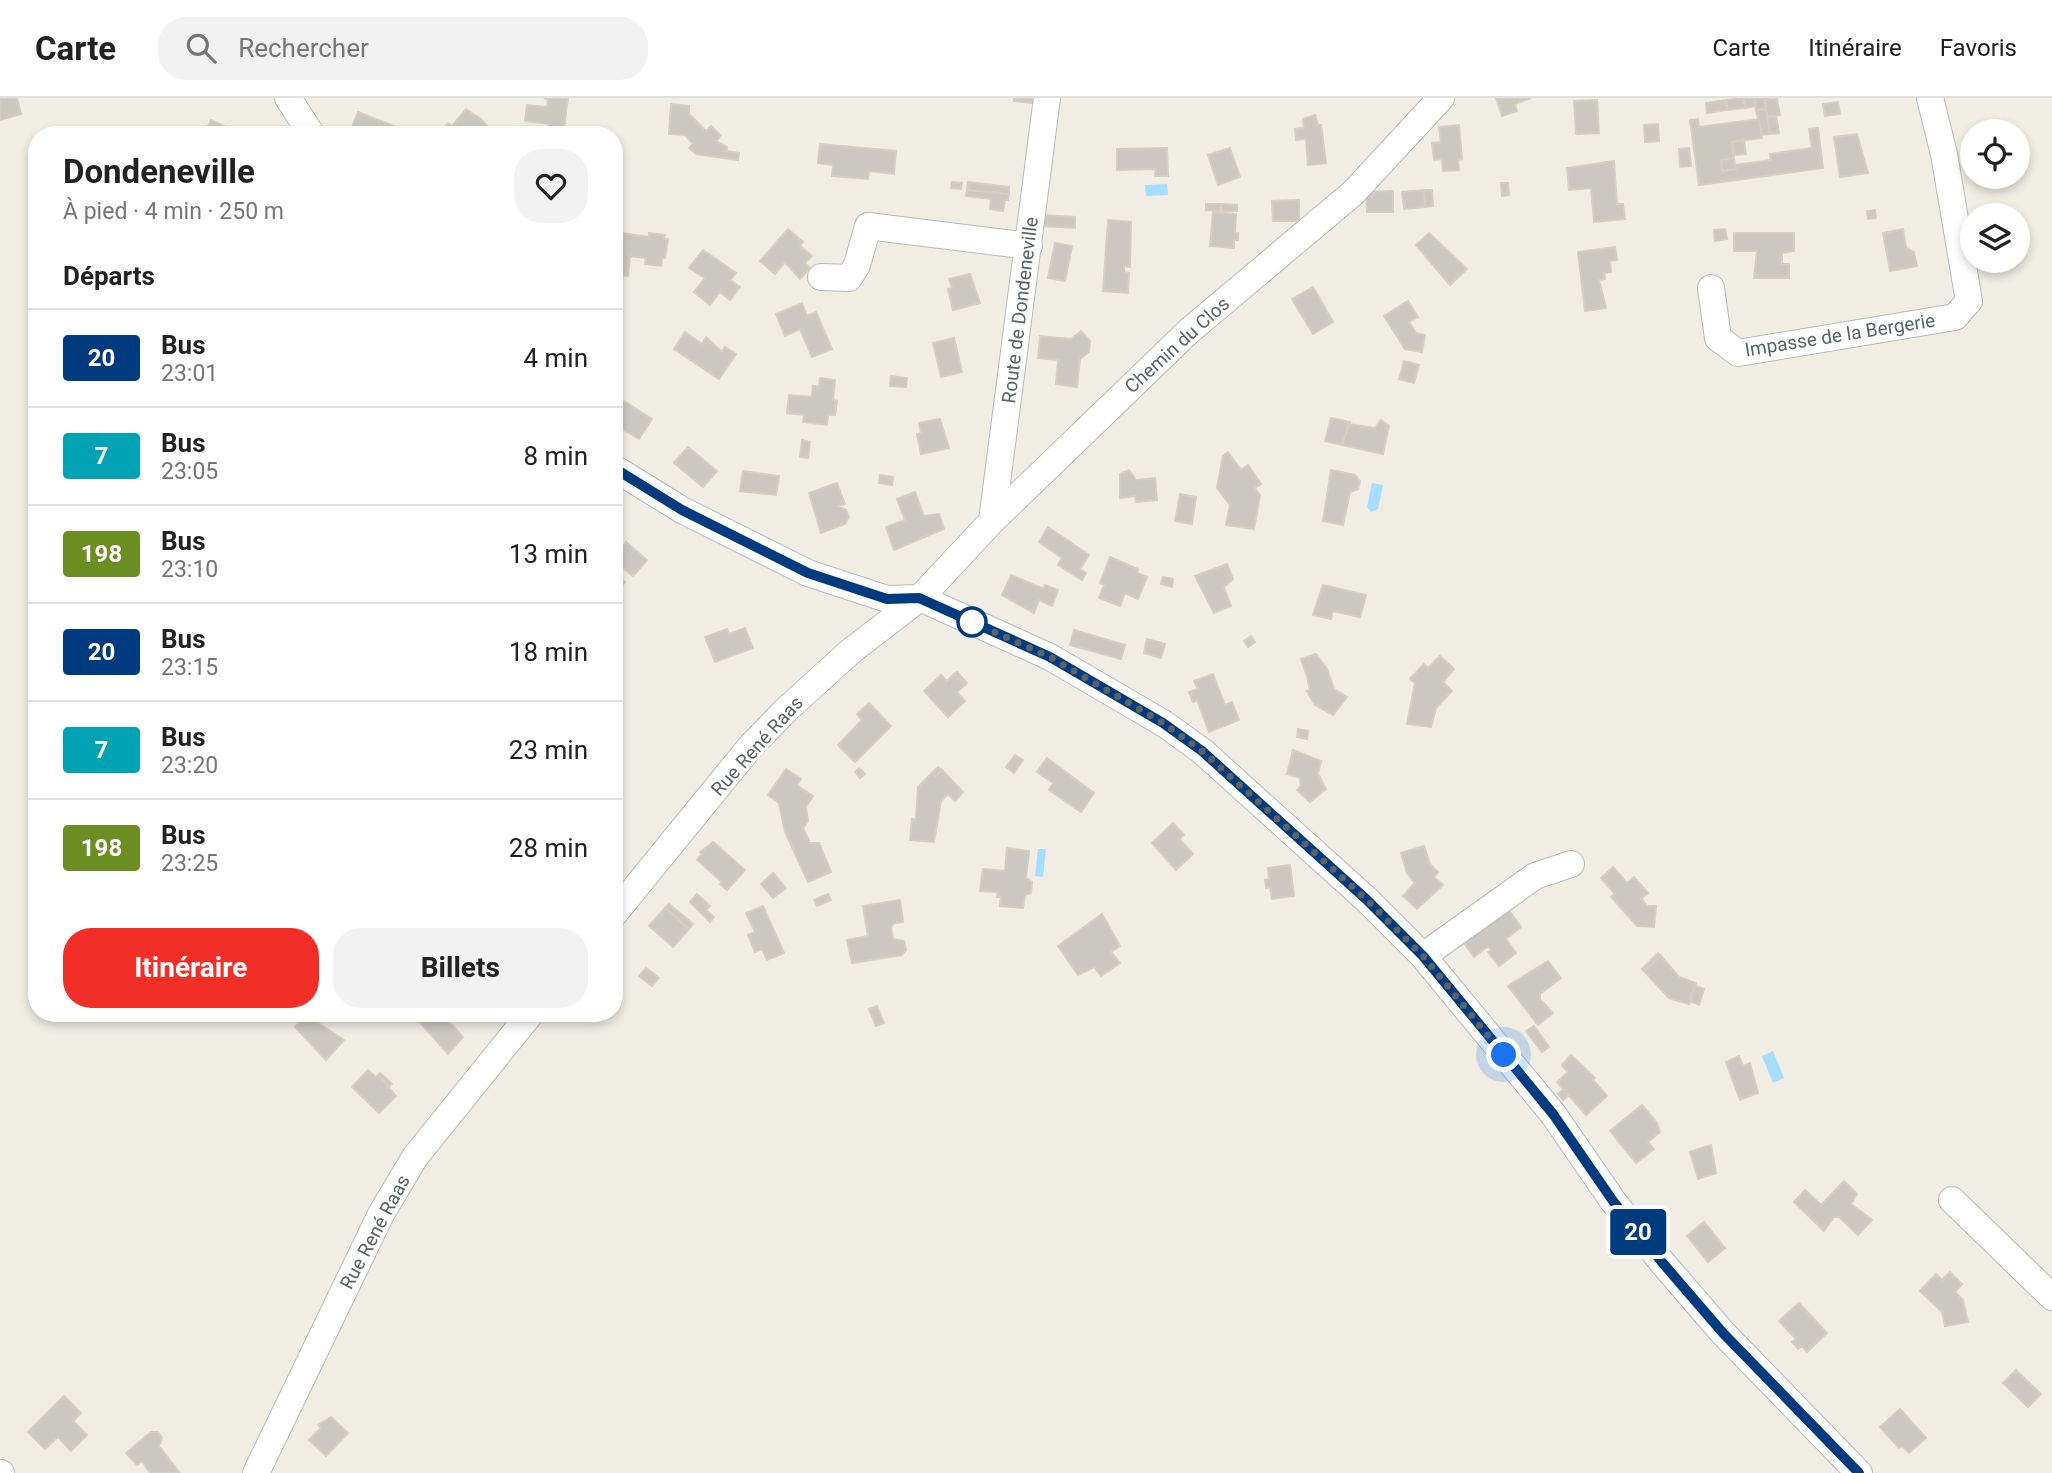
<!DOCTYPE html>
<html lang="fr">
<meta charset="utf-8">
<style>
body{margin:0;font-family:Roboto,sans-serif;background:#f2f2f2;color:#222;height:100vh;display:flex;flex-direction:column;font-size:26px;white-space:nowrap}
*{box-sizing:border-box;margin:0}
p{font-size:23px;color:#767676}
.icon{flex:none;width:38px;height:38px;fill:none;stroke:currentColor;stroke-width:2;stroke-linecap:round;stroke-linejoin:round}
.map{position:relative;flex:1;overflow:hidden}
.drawer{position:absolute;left:28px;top:28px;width:595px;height:896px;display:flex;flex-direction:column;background:#fff;border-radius:28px;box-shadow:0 4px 10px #0003}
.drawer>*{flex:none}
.badge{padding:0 14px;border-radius:5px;font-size:24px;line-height:46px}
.controls{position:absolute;left:1960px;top:21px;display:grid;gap:14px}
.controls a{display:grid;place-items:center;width:70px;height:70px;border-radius:50%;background:#fff;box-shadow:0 4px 10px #0003;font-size:35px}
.you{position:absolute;width:35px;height:35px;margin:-18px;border:5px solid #fff;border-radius:50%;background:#1a73e8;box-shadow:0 0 0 10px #1a73e833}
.map>.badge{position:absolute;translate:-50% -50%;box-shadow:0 0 0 4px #fff}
h2{padding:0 35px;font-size:26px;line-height:63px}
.round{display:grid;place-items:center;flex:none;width:74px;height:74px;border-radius:28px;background:#f2f2f2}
.head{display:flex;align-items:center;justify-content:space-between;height:119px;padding:0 35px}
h1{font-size:33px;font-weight:700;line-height:52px}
.button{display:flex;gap:14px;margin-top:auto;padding:14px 35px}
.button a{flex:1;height:80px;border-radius:28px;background:#f22e29;color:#fff;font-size:28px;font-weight:700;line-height:80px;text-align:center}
.button a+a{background:#f2f2f2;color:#222}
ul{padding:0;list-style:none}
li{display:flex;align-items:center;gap:21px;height:98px;padding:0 35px;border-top:2px solid #e0e0e0}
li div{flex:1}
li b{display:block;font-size:26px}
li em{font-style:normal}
li .badge{min-width:77px;font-weight:700;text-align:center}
header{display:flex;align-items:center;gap:42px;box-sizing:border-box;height:98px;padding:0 35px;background:#fff;border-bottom:2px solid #e0e0e0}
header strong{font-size:33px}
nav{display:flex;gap:38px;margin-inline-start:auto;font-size:24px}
.search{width:490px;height:63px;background:#f2f2f2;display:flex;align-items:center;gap:18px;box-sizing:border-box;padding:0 24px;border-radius:28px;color:#767676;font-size:26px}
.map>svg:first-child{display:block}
</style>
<header>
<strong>Carte</strong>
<div class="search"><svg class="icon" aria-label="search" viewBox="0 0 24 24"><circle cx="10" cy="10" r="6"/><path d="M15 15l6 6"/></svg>Rechercher</div>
<nav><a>Carte</a><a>Itinéraire</a><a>Favoris</a></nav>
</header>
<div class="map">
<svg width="2052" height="1375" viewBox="0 0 2052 1375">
<rect width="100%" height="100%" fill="#f0ede5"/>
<path fill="#a7ddff" d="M 1167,86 L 1168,97 L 1146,98 L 1145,87 Z
M 1372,385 L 1383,387 L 1378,411 L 1371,414 L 1367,409 Z
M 1038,751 L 1046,751 L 1043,779 L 1035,778 Z
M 1773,953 L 1784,980 L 1773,985 L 1762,958 Z"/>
<path fill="#cbc8c2" stroke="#d5cfc3" stroke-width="2" d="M 0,0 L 17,0 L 21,16 L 0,22 Z
M 544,0 L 568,0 L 563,37 L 548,37 L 549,26 L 525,23 L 527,7 L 547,9 L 548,2 Z
M 1014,0 L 1041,0 L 1040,6 L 1014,3 Z
M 1496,0 L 1531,0 L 1515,6 L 1517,13 L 1502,18 Z
M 1743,0 L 1745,10 L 1727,12 L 1726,2 Z
M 1743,0 L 1754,0 L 1755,8 L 1745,10 Z
M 1754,0 L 1769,0 L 1765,2 L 1766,11 L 1756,12 Z
M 1777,1 L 1780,17 L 1767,19 L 1765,2 Z
M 1597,2 L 1599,35 L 1576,36 L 1574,3 Z
M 1726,2 L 1727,12 L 1707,15 L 1706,5 Z
M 1838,4 L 1840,16 L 1825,18 L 1823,6 Z
M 671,6 L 689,8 L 689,16 L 706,33 L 711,28 L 721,38 L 716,43 L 727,49 L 727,53 L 739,55 L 738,62 L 696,56 L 689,50 L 693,46 L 685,37 L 669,36 Z
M 466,11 L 481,21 L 493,34 L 491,37 L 438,37 L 448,25 L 452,28 Z
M 1766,11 L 1770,36 L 1762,37 L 1756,12 Z
M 358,14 L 404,32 L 402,37 L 363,37 L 351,32 Z
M 1315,17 L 1318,27 L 1321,27 L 1326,65 L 1308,67 L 1306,41 L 1296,42 L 1295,31 L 1304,30 L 1303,21 Z
M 1776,18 L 1779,35 L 1770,36 L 1767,19 Z
M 1698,21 L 1699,29 L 1759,21 L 1762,40 L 1732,44 L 1734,60 L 1721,62 L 1722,73 L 1736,71 L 1735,67 L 1771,62 L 1770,56 L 1812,50 L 1809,31 L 1818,30 L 1823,70 L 1699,87 L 1690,22 Z
M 211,22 L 230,31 L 228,37 L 204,37 Z
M 1658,26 L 1659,43 L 1645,44 L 1644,27 Z
M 1459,27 L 1462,61 L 1458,62 L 1459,72 L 1443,73 L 1442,61 L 1434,62 L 1432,45 L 1441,44 L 1439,29 Z
M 1857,36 L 1868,75 L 1840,79 L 1834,39 Z
M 1744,42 L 1746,56 L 1734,57 L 1732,44 Z
M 820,46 L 896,53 L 894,76 L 869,73 L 868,81 L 832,78 L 833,67 L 818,65 Z
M 1167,50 L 1168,78 L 1155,78 L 1156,71 L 1117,72 L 1117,51 Z
M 1230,50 L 1240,79 L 1218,87 L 1208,57 Z
M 1689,50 L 1691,68 L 1680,69 L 1679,51 Z
M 1734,60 L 1736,71 L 1722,73 L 1721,62 Z
M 1614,63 L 1617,106 L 1623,106 L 1625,121 L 1594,124 L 1591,90 L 1569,92 L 1567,70 Z
M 952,84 L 962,85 L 961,91 L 951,90 Z
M 968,84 L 1009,89 L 1009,96 L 967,92 Z
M 1501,85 L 1508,85 L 1509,97 L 1502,98 Z
M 967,92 L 1009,96 L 1008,102 L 1005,102 L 1003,113 L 990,111 L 991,101 L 966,98 Z
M 1424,92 L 1425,109 L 1404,111 L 1402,94 Z
M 1424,92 L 1432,92 L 1433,108 L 1425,109 Z
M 1393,93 L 1393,114 L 1367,114 L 1366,94 Z
M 1299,102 L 1299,123 L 1273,123 L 1272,103 Z
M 1206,106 L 1221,106 L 1221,113 L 1206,112 Z
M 1221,106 L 1237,107 L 1237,113 L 1221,113 Z
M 1875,112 L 1876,120 L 1868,121 L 1867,113 Z
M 1213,114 L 1236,116 L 1235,135 L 1238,135 L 1238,142 L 1234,142 L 1234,150 L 1210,148 Z
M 1042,117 L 1075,119 L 1075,130 L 1042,128 Z
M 1108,122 L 1131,124 L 1130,169 L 1124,168 L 1124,174 L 1129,175 L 1128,195 L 1103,193 Z
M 788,131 L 803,144 L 800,148 L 812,158 L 805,165 L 810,170 L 800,181 L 785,164 L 775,176 L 760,163 Z
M 1725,131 L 1727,141 L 1715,143 L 1714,132 Z
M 1903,131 L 1906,150 L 1914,154 L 1917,168 L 1890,173 L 1883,135 Z
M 614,134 L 649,139 L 649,135 L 665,137 L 664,141 L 668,141 L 665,160 L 662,160 L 661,168 L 645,166 L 646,160 L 630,158 L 628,178 L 614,177 Z
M 1429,135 L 1467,171 L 1450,187 L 1416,147 Z
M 1734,135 L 1794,135 L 1794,153 L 1782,155 L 1782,166 L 1789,166 L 1789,180 L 1754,180 L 1757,153 L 1734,153 Z
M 1055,145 L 1072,148 L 1065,183 L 1048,180 Z
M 1615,149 L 1617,162 L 1610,163 L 1611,174 L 1604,175 L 1605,181 L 1599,182 L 1606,210 L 1585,213 L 1578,154 Z
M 703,152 L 736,175 L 730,182 L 740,189 L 730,202 L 720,194 L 710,207 L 694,194 L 705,180 L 689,170 Z
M 970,176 L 980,205 L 953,212 L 948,191 L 952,190 L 949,181 Z
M 1313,189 L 1333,224 L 1313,236 L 1292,201 Z
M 1408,203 L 1418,219 L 1409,224 L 1416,235 L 1425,237 L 1422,254 L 1405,251 L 1384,218 Z
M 802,205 L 807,218 L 816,214 L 832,251 L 812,259 L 800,231 L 785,238 L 776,216 Z
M 1081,233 L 1090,243 L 1089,254 L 1080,261 L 1077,289 L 1056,286 L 1058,262 L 1038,260 L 1040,238 L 1071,241 Z
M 685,234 L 702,246 L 706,239 L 722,254 L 725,249 L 736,256 L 719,281 L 674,251 Z
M 954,240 L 962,274 L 941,279 L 933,245 Z
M 614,255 L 620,256 L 618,271 L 614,271 Z
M 1404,263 L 1419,267 L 1414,285 L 1399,281 Z
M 891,278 L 907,280 L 906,289 L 890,288 Z
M 820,280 L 835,282 L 833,302 L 837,303 L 835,317 L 828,317 L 827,327 L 803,324 L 804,317 L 787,315 L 789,297 L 812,299 L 813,288 L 819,289 Z
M 624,303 L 652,321 L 639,341 L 614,326 L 614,319 Z
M 1331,320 L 1350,324 L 1342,347 L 1325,343 Z
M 940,321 L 949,350 L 921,356 L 917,336 L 921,335 L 919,325 Z
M 1381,322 L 1389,328 L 1383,356 L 1342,347 L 1349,326 L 1375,330 Z
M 802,342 L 810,344 L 808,360 L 800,359 Z
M 688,349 L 717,373 L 703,389 L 674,365 Z
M 1228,354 L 1241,372 L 1248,367 L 1261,386 L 1255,390 L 1260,397 L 1254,431 L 1226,427 L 1230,407 L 1217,390 L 1223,358 Z
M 1129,372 L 1136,382 L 1155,380 L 1157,402 L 1136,404 L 1135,398 L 1120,400 L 1120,376 Z
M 1331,372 L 1355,377 L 1360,383 L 1358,391 L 1350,394 L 1343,427 L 1323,423 Z
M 743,373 L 779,378 L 776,397 L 740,393 Z
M 880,377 L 893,379 L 892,387 L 879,385 Z
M 837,385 L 845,406 L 839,408 L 846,412 L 849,419 L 845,426 L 821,435 L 809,395 Z
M 915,394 L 924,418 L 939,416 L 944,431 L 894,452 L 886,429 L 905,422 L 897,401 Z
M 1180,396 L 1196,399 L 1192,426 L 1175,423 Z
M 1048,429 L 1089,457 L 1080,471 L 1086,475 L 1082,482 L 1058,467 L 1062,460 L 1039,444 Z
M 626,444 L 647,462 L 633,478 L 614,462 L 614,451 L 619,453 Z
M 1110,459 L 1138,471 L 1137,475 L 1147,479 L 1138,501 L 1125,495 L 1120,508 L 1099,500 L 1104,487 L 1100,485 Z
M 1227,466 L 1233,481 L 1224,489 L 1231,508 L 1214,515 L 1195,478 Z
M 1011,477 L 1044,491 L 1045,487 L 1058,492 L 1052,508 L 1039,502 L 1034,515 L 1002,497 Z
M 619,479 L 625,484 L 619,491 L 614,485 Z
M 1163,479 L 1173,481 L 1172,489 L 1161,486 Z
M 1323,487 L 1366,497 L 1360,519 L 1333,513 L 1331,521 L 1313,517 Z
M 745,530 L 753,550 L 715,564 L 705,539 L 727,531 L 729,536 Z
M 1074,532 L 1125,547 L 1121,561 L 1070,547 Z
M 1251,538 L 1255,544 L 1248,549 L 1244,543 Z
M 1147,541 L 1165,546 L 1161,560 L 1144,555 Z
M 1316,556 L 1327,571 L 1334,591 L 1347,599 L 1333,617 L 1315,607 L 1307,593 L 1310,592 L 1307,578 L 1301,561 Z
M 1440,558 L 1454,571 L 1443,584 L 1452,593 L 1436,610 L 1431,629 L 1407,626 L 1415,585 L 1410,581 L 1424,566 L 1428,570 Z
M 957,574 L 967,585 L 965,587 L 954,576 Z
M 954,576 L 965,587 L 957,594 L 965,603 L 948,619 L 924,593 L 941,577 L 947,583 Z
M 1213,576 L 1225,607 L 1232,604 L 1239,622 L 1209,634 L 1197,602 L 1193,604 L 1189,594 L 1198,591 L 1194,583 Z
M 869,605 L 891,628 L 855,664 L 838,647 L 862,622 L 857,616 Z
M 1298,631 L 1308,633 L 1307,641 L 1297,639 Z
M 1293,652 L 1321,663 L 1318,676 L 1326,691 L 1310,704 L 1297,692 L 1301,688 L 1300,680 L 1287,676 Z
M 1015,657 L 1023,662 L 1014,675 L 1006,669 Z
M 1047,660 L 1094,695 L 1081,714 L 1049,692 L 1053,685 L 1037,674 Z
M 938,669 L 942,672 L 935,679 L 932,675 Z
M 859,670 L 865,676 L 860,680 L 855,674 Z
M 786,671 L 801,681 L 797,687 L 813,698 L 806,709 L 808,723 L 803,730 L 810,745 L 819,745 L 831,774 L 808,784 L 785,734 L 779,705 L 768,697 Z
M 942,672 L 963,694 L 955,703 L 948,696 L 941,703 L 934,744 L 910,742 L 912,721 L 916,722 L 918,689 L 932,675 L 935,679 Z
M 1173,725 L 1184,737 L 1179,741 L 1193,756 L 1176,772 L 1152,745 Z
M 713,744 L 745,772 L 727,792 L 720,786 L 722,784 L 697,762 L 702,756 L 700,754 Z
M 1424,748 L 1430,766 L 1438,774 L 1434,779 L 1443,787 L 1417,811 L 1403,798 L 1415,785 L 1407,775 L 1401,755 Z
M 1007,750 L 1029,753 L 1026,780 L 1032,784 L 1031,795 L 1025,797 L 1023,810 L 1000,808 L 1001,799 L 997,799 L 998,794 L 980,793 L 983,771 L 1005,773 Z
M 1290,767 L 1294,798 L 1272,801 L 1270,789 L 1266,790 L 1265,782 L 1269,781 L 1268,770 Z
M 1613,769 L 1627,785 L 1634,779 L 1648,795 L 1641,801 L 1647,808 L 1656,808 L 1654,829 L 1637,828 L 1611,799 L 1615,796 L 1601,780 Z
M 773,775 L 786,790 L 773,800 L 761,786 Z
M 697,796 L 710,808 L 706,812 L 714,819 L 710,824 L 690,804 Z
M 828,796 L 831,802 L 817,808 L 814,802 Z
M 900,802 L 903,824 L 894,825 L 891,829 L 893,841 L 904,843 L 906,852 L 902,857 L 852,865 L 847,842 L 868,838 L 863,808 Z
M 669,806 L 693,826 L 689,831 L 665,810 Z
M 763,808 L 784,855 L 767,862 L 762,851 L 755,854 L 748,837 L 755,834 L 746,815 Z
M 665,810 L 689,831 L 673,849 L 649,828 Z
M 1509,812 L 1521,829 L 1506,841 L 1516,855 L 1499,868 L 1488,854 L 1491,852 L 1488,848 L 1474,859 L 1464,845 Z
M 1102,816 L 1120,848 L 1111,854 L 1120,865 L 1101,878 L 1094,869 L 1078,877 L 1058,848 Z
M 1658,855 L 1661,858 L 1644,873 L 1642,871 Z
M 1661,858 L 1679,879 L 1696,885 L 1689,906 L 1669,900 L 1644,873 Z
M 1548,863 L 1561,880 L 1540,896 L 1540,901 L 1553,915 L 1538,927 L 1508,888 Z
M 646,870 L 659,880 L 652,888 L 639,878 Z
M 1695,888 L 1704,891 L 1699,907 L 1690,903 Z
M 877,908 L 884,925 L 876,928 L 869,911 Z
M 420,915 L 433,915 L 438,920 L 442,916 L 463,939 L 448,956 L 416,920 Z
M 306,917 L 344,942 L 326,962 L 295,929 Z
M 1534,928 L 1549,949 L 1542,954 L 1526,933 Z
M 1571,957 L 1595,980 L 1593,982 L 1607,998 L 1586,1017 L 1557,984 L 1568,974 L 1562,967 Z
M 1739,958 L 1743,968 L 1750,965 L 1758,995 L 1740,1002 L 1726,964 Z
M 368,972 L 376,979 L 378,977 L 396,998 L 379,1015 L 352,989 Z
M 380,975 L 392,986 L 389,988 L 378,977 Z
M 1564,991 L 1569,997 L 1563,1002 L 1558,996 Z
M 1642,1007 L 1657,1025 L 1660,1034 L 1648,1044 L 1654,1051 L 1636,1065 L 1610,1033 Z
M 1711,1047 L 1716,1075 L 1698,1081 L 1690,1054 Z
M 1844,1083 L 1857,1096 L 1851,1106 L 1872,1122 L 1858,1137 L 1839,1119 L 1834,1119 L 1824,1133 L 1794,1104 L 1805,1092 L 1821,1107 Z
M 1704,1124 L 1725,1150 L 1708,1164 L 1687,1138 Z
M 1950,1174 L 1962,1186 L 1955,1194 L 1963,1202 L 1968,1224 L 1945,1228 L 1942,1214 L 1920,1193 L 1936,1176 L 1942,1182 Z
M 1799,1205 L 1827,1235 L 1807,1254 L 1802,1248 L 1798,1251 L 1792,1244 L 1796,1241 L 1779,1223 Z
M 2016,1272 L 2041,1296 L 2028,1309 L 2003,1285 Z
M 64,1298 L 81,1315 L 73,1323 L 87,1337 L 71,1353 L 58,1339 L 45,1351 L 28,1334 Z
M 1900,1311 L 1926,1340 L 1909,1355 L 1902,1348 L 1899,1350 L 1880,1329 Z
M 331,1319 L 348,1335 L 326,1358 L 309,1342 L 321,1330 L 318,1327 Z
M 151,1334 L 158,1334 L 162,1340 L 159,1348 L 180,1375 L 150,1375 L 142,1363 L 137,1367 L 126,1355 Z"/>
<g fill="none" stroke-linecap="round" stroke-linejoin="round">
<defs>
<path id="minor" d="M 288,0 L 312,37
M 821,179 L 849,180 L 857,167 L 868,128 L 1029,148
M 1711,190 L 1718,240 L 1738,255 L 1955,219 L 1969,203 L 1944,56 L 1930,0
M 614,370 L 682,412 L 808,475 L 887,501 L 920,500 L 1050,559 L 1163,625 L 1202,653 L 1366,801 L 1423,858 L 1553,1016 L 1613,1103 L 1661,1163 L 1723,1235 L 1859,1375
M 992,423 L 1047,0
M 614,816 L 750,649 L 786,612 L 851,553 L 920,500 L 992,423 L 1189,233 L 1353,95 L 1441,0
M 1423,858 L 1535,778 L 1571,766
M 1952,1102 L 2052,1199
M 0,1375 L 1,1375
M 256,1375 L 381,1116 L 415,1059 L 531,915"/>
</defs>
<use href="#minor" stroke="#b6b9bd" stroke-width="28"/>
<use href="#minor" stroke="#fff" stroke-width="26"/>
</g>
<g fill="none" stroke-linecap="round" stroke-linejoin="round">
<defs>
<path id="line" d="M 614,370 L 682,412 L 808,475 L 887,501 L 919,500 L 1050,559 L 1163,625 L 1202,653 L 1366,801 L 1423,858 L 1553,1016 L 1613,1103 L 1661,1163 L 1723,1235 L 1859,1375"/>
</defs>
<use href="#line" stroke="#fff" stroke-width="16"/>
<use href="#line" stroke="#003b80" stroke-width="10"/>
<path stroke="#5d6267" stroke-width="7" stroke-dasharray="0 12.6" d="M 972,524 L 1050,559 L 1163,625 L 1202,653 L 1366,801 L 1423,858 L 1504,957"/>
</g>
<circle fill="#fff" stroke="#003b80" stroke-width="3.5" cx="972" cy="524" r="14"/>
<g text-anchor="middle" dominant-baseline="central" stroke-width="6" stroke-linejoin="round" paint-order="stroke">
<g font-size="19" fill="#5d6267" stroke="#fff">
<text transform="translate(1020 212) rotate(-83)">Route de Dondeneville</text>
<text transform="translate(1840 237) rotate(-9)">Impasse de la Bergerie</text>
<text transform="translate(1177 247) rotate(-42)">Chemin du Clos</text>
<text transform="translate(757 648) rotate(-48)">Rue René Raas</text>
<text transform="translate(375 1134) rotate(-62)">Rue René Raas</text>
</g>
</g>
</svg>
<div class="controls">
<a><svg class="icon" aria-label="locate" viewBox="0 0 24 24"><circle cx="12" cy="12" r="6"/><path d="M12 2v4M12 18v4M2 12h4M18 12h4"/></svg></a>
<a><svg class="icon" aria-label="layers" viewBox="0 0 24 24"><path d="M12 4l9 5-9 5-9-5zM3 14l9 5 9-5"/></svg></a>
</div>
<div class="you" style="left:1504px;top:957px"></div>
<b class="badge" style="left:1638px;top:1134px;background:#003b80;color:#fff">20</b>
<section class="drawer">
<div class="head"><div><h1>Dondeneville</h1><p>À pied · 4 min · 250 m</p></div><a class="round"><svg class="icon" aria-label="heart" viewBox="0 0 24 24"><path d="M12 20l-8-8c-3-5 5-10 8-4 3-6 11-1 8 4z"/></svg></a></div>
<h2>Départs</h2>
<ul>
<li><span class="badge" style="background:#003b80;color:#fff">20</span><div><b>Bus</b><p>23:01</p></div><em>4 min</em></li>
<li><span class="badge" style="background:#00a3b4;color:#fff">7</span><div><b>Bus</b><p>23:05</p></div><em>8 min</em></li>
<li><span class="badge" style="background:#6b8e23;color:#fff">198</span><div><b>Bus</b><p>23:10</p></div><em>13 min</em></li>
<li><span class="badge" style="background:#003b80;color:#fff">20</span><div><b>Bus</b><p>23:15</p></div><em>18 min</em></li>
<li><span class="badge" style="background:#00a3b4;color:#fff">7</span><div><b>Bus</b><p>23:20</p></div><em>23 min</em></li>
<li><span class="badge" style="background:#6b8e23;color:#fff">198</span><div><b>Bus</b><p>23:25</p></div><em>28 min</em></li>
</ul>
<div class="button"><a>Itinéraire</a><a>Billets</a></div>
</section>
</div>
